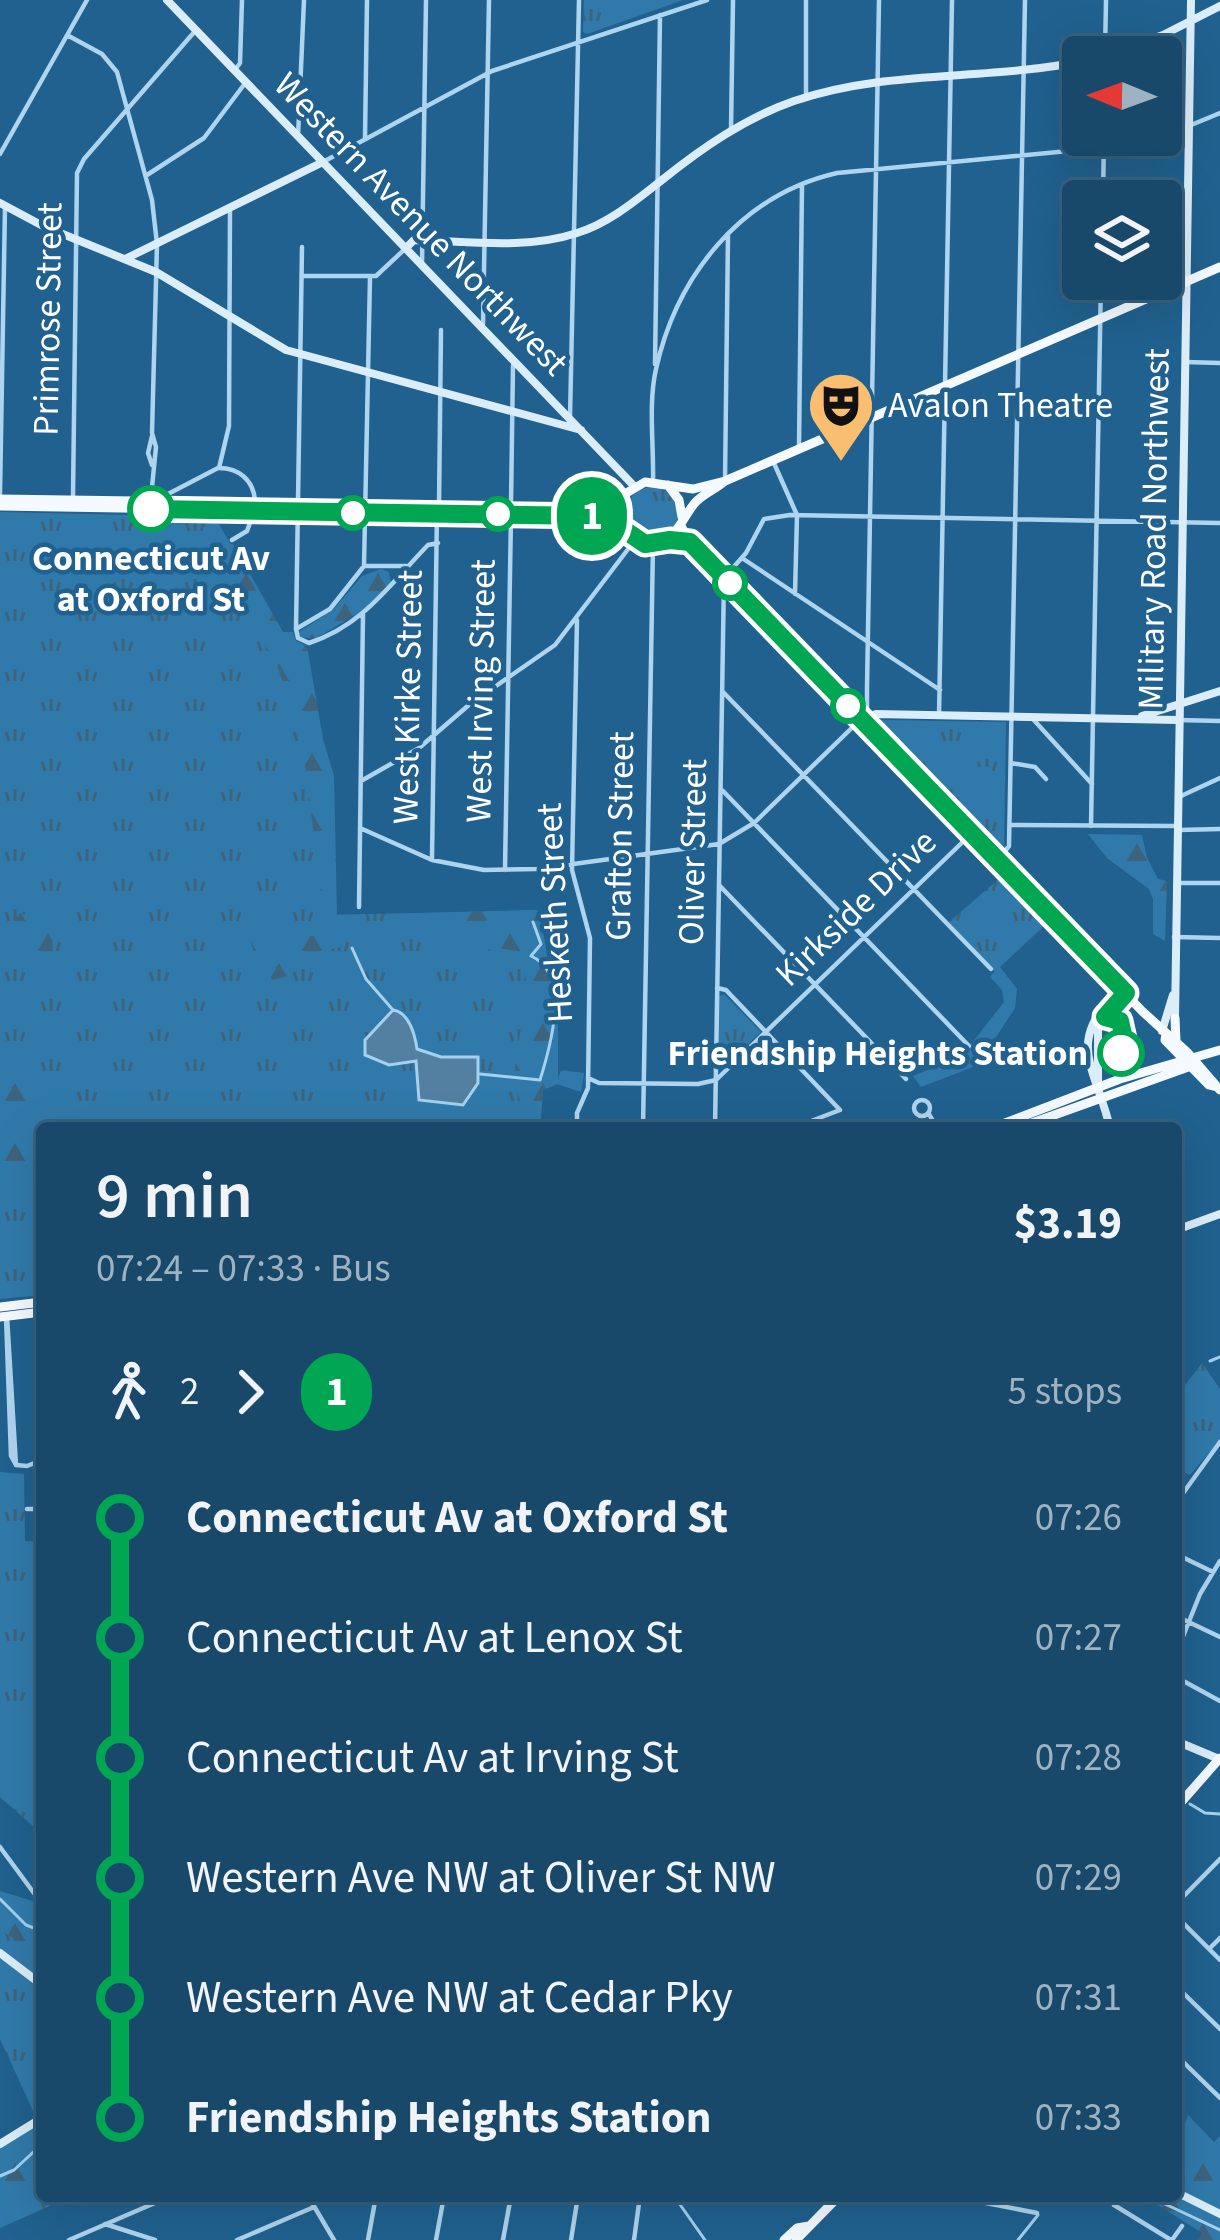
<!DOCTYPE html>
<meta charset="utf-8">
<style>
body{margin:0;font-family:"Source Sans 3",sans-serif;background:#215071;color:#f1f3f6;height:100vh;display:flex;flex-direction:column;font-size:45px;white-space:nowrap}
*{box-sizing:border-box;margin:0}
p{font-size:39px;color:#9fb2c1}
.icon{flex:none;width:66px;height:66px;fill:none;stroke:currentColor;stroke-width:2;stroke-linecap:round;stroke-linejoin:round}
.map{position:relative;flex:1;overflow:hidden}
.sheet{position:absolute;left:36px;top:1122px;width:1146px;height:1080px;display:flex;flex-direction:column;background:#18496b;border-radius:12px;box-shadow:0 12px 48px #0002,0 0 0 3px #36617e}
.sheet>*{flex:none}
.badge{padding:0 24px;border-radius:39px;font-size:42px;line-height:78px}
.needle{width:78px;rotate:271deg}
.controls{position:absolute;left:1062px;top:36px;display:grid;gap:24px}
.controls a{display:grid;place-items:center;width:120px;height:120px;border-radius:12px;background:#18496b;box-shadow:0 12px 48px #0002,0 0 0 3px #36617e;font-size:60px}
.map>.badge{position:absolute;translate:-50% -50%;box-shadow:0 0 0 6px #fff}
.legs{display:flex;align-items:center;gap:18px;height:132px;padding:0 60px;font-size:39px}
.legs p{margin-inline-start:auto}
.summary{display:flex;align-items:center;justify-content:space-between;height:204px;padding:0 60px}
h1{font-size:66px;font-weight:600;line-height:90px}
ul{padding:0 60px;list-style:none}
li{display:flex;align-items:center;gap:42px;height:120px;font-size:45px}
li i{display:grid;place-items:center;width:18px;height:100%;margin:0 15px;background:currentColor}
li i::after{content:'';width:30px;height:30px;margin:-15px;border:9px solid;border-radius:50%;background:#18496b}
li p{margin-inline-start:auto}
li:first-child i{background:linear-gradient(#0000 50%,currentColor 0)}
li:last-child i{background:linear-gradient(currentColor 50%,#0000 0)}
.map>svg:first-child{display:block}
</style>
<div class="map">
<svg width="1220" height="2240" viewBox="0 0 1220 2240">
<defs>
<pattern id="grass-tufts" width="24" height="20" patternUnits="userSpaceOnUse" patternTransform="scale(3)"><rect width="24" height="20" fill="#307aab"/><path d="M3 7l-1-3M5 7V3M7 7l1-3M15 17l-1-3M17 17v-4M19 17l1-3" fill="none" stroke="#3e637c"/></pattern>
<pattern id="forest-firs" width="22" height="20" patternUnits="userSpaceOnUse" patternTransform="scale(3)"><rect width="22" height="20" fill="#307aab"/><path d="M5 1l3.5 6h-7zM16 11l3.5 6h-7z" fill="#3e637c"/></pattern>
</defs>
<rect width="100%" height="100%" fill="#20618f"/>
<path fill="url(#grass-tufts)" d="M 584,0 L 683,0 L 587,34 L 583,32 Z
M626 513a26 26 0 1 1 52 0a26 26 0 1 1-52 0Z
M 0,512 L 215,517 L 297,660 L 324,915 L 538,910 L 558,1003 L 558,1078 L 561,1070 L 584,1073 L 581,1092 L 557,1084 L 543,1090 L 540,1128 L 42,1128 L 42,1295 L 0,1299 Z
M 880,720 L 1006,722 L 1004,846 L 999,851 L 878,723 Z
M 1000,878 L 1045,925 L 1000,967 L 1017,989 L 1015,1008 L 983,1057 L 986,1062 L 921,1087 L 913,1076 L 962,1056 L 1004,1002 L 1002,990 L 990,977 L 995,971 L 949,922 Z
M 724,994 L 761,1032 L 721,1069 L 718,1066 L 719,996 Z
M 1202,1363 L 1220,1389 L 1220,1440 L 1190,1475 L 1176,1469 L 1176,1397 Z
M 0,1472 L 24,1474 L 25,1541 L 42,1542 L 42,1834 L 0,1797 Z
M 0,1891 L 42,1904 L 42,2196 L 72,2196 L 0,2228 L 0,2144 L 33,2125 L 35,2115 L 0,2039 Z"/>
<path fill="url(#forest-firs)" d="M 233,544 L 283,632 L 293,632 L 296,641 L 307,646 L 323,739 L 334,776 L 337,915 L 324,916 L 303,749 L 274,655 L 265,646 L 250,603 L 246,597 L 227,600 L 227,569 L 218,569 L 219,545 Z
M 381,569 L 389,572 L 391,583 L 363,610 L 315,639 L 301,637 L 299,632 L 333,610 L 362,576 Z
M 1088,834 L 1142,835 L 1147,858 L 1158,879 L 1167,881 L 1165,941 L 1153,934 L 1153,899 L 1149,889 L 1107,858 Z
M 538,910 L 558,1003 L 558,1084 L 543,1090 L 540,1128 L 525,1128 C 526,1103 514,1096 515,1073 C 516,1031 537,994 519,951 L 495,948 L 475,953 C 460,937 442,931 430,913 Z
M 20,913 L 37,921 L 50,921 L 54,963 L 50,972 L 34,972 L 25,962 L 14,921 Z
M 258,930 C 286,930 316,940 341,936 L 341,947 C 318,952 299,952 289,976 L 273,980 C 257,969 254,956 250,938 Z
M 0,1029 L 46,1128 L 42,1128 L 42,1196 L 0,1200 Z
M 0,1892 L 42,1904 L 42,1956 L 0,1930 Z
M 1188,2115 L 1214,2142 L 1220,2136 L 1220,2240 L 1197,2240 L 1202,2233 L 1144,2196 L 1176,2196 L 1176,2151 Z
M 42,2131 L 42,2196 L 65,2196 L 49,2205 L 31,2207 L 20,2219 L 0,2226 L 0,2153 Z"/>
<path fill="#307aab" d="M 947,765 L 990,767 L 992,812 C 965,810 945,793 947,765 Z
M 17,1704 L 37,1704 L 35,1797 L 0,1786 L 0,1706 Z"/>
<path fill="#5380a0" stroke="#a3d1ee" stroke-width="3" d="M 393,1010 C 409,1012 415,1035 417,1049 L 441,1057 L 478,1057 L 478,1083 L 463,1105 L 419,1100 L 416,1061 L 389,1065 L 365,1055 L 365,1040 Z"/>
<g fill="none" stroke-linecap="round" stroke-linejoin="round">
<path stroke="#a3d1ee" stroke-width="3" d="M 352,948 L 366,979 L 393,1010
M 480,1074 L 540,1080 C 550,1048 572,974 531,956 L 541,944 L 533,922
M 1210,1361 L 1220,1357
M 1190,1804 L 1205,1813 L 1220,1814
M 0,1899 L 26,1925 L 42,1931
M 0,2176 L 14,2170 L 42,2144
M 674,2196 L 705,2240
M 1148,2196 L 1220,2230
M 1018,2240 L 1038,2215"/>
<path stroke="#afd4ed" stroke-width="4.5" d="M 67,35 L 102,54 L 117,72 L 152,200 L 157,244 L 152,433 L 156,447 L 151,497
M 1105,54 L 1106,0
M 235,70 L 240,63 L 242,0
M 806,96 L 806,0
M 731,130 L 733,0
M 298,137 L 304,0
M 365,138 L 367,0
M 0,154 L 87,0
M 323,162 L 492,71 L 707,0
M 147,175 L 204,138 L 246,82
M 1103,201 L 1104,135
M 422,264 L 426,0
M 303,276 L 376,276 L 406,248
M 483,324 L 489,0
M 1185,362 L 1220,363
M 655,364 L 660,15
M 570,418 L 579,0
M 799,448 L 802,184
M 773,461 L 797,515 L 795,594
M 152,465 L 148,453 L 152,436
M 219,468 L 229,426 L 230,211
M 219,468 C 239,468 253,480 255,500
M 725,481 L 728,235
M 653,482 C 654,446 648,404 656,369 C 677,275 741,195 837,173 L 1121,146 L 1162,137 L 1220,113
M 0,494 L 5,206
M 73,497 L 77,173 L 84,159 L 196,30
M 162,502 L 168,494 L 218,468
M 511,504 L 513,365
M 439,506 L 441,330
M 232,540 L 247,531 L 254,512
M 742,558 L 940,690
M 364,566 L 370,277
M 364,566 L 406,566
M 296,629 L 302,247
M 296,629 L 298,638 L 309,643 C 363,626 391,583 428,545 L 438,543
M 296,629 L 330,609 L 364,566
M 724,693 L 991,969
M 939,716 L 952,0
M 1032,718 L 1092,784
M 1178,720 L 1220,721
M 1011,763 L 1035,767 L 1046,779
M 361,781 L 419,748 L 470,704 L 555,645 L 635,540
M 723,791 L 969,1046
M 1181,796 L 1220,778
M 1010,825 L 1176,826
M 1091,826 L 1101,279
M 360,828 L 432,860 L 484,870 L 537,869 L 719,844 L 754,823 L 861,719 L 867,708 L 867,688 L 879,0
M 1178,830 L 1220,829
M 432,859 L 437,512
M 998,860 L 1009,846 L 1025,0
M 505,870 L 511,515
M 1178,883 L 1220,883
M 719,885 L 906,1079
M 359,907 L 363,614
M 1174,937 L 1220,938
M 717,988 L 726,990 L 840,1110 L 793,1128
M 588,1078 L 599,1083 L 698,1084 L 716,1080 L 972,833
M914 1108a8 8 0 1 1 16 0a8 8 0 1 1-16 0Z
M 929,1114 L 937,1128
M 577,1128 L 577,1113 L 588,1088 L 590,938 L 572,870 L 577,620
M 643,1128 L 653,545
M 715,1128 L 724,578 L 746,553 L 764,519 L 790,515 L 1220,523
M 7,1316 L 16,1465
M 6,1317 L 11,1456 L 16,1465
M 16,1465 L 27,1466 L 42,1460
M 1176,1503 L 1220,1442
M 27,1509 L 42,1509
M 1176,1554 L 1213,1572
M 1176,1616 L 1220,1637
M 1176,1654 L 1200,1594 L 1220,1561
M 1176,1677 L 1220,1701
M 0,1847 L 42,1904
M 1176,1904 L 1220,1859
M 1176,1916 L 1220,1960
M 1209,1949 L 1220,1938
M 1176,1986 L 1220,2029
M 1176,2055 L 1220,2098
M 308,2196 L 334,2240
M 950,2196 L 1037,2213
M 1111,2196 L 1114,2205 L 1171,2240
M 105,2224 L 155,2240
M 69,2240 L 171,2196
M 237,2240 L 314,2207
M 368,2240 L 376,2196
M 436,2240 L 444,2196
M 503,2240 L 511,2196
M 571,2240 L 578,2196
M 634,2240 L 640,2196
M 1172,2240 L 1182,2226"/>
<path stroke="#dbedf9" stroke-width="8" d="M 167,0 L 635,487
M 1098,57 L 1163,35 L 1220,6
M 0,203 L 43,226 L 156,272 L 286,350 L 581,430
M 406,248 L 414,240 C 466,241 526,250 577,233 C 609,223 635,201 662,180 C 702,148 745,118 794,101 C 886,69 988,81 1083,61
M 127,258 L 323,162
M 1142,716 L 1220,691
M 861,719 L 876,714 L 1178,720
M 1175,1018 L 1191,0
M 1162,1031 L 1173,995
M 1098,1087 L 1098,1029 L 1126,993
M 1110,1128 C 1096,1067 1063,1042 1121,988
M 1176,1230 L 1220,1214
M 1176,1741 L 1219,1759
M 0,1953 L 42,1985
M 0,2144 L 42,2118
M 1176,2192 L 1220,2214"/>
<path stroke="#f5faff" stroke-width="9" d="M 668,485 L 679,500 L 682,517
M 625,497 L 622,514 L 626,533
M 0,499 L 601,508 L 645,482 L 693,489 L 725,481 L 1220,267
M 0,506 L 594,516 C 613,519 620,532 636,540 C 669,559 678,524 694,504 C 702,494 715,490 725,481
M 681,526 L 690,542 L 1142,1011 L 1187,1052 L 1220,1090
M 1175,1018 L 1176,1041
M 1166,1034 L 1165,1040 L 1209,1085 L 1217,1087
M 992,1128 L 1120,1079 L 1220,1050
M 1018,1128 L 1191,1066 L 1195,1060
M 0,1307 L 42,1302
M 0,1317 L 42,1312
M 1176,1808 L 1220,1758
M 784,2240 L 797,2228 L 809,2226
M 796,2240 L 839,2196"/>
</g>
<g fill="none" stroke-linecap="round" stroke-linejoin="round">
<defs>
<path id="line-1" d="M 151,509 L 594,516 L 610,520 L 645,544 L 670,540 L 690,542 L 1126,993 L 1105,1017 L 1120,1021 L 1124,1039 L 1121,1053"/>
</defs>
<use href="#line-1" stroke="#fff" stroke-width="27"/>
<use href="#line-1" stroke="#00a651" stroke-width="18"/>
</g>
<defs>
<symbol id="theatre-pin" viewBox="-11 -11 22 30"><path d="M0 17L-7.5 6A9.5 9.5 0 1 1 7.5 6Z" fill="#fabe70" stroke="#20618f"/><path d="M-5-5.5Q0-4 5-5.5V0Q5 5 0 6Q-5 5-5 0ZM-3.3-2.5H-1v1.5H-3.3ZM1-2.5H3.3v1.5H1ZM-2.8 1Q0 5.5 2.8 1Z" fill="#111"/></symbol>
</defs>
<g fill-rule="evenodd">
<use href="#theatre-pin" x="803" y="367" width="76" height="104"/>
</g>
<g fill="#fff" stroke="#00a651" stroke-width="6">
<circle cx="151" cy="509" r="21"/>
<circle cx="353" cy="513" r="15"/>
<circle cx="498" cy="514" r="15"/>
<circle cx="730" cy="583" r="15"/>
<circle cx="848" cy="706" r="15"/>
<circle cx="1121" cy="1053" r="21"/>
</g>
<g text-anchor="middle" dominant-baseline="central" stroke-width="9" stroke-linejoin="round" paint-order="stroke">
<g font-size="36" fill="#fff" stroke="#20618f">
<text transform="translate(421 224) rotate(46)">Western Avenue Northwest</text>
<text transform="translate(48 319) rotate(-89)">Primrose Street</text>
<text transform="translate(1154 529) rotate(-89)">Military Road Northwest</text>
<text transform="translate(481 691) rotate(-89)">West Irving Street</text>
<text transform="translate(408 697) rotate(-89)">West Kirke Street</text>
<text transform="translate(620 836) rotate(-89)">Grafton Street</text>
<text transform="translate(693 852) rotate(-89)">Oliver Street</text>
<text transform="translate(856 908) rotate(-44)">Kirkside Drive</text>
<text transform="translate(555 913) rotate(-93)">Hesketh Street</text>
</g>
<g font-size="36" fill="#fff" stroke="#20618f" text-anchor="start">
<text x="888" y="405">Avalon Theatre</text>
</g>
<g font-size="36" font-weight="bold" fill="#fff" stroke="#20618f">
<text x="151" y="558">Connecticut Av<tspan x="151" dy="41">at Oxford St</tspan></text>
<text x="1088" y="1053" text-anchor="end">Friendship Heights Station</text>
</g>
</g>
</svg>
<div class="controls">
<a><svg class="needle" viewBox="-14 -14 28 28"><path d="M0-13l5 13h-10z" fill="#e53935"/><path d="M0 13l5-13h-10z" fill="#9fb2c1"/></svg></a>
<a><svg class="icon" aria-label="layers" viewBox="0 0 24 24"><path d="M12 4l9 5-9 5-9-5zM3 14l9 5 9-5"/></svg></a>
</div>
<b class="badge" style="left:592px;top:516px;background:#00a651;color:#fff">1</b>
<section class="sheet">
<div class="summary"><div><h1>9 min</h1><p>07:24 – 07:33 · Bus</p></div><b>$3.19</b></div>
<div class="legs"><svg class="icon" aria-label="walk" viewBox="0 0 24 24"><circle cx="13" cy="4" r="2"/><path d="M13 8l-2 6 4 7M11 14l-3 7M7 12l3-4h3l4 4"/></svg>2<svg class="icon" aria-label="forward" viewBox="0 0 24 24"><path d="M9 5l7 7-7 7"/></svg><b class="badge" style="background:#00a651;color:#fff">1</b><p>5 stops</p></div>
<ul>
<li><i style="color:#00a651"></i><b>Connecticut Av at Oxford St</b><p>07:26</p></li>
<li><i style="color:#00a651"></i><span>Connecticut Av at Lenox St</span><p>07:27</p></li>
<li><i style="color:#00a651"></i><span>Connecticut Av at Irving St</span><p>07:28</p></li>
<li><i style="color:#00a651"></i><span>Western Ave NW at Oliver St NW</span><p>07:29</p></li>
<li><i style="color:#00a651"></i><span>Western Ave NW at Cedar Pky</span><p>07:31</p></li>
<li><i style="color:#00a651"></i><b>Friendship Heights Station</b><p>07:33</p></li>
</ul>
</section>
</div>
